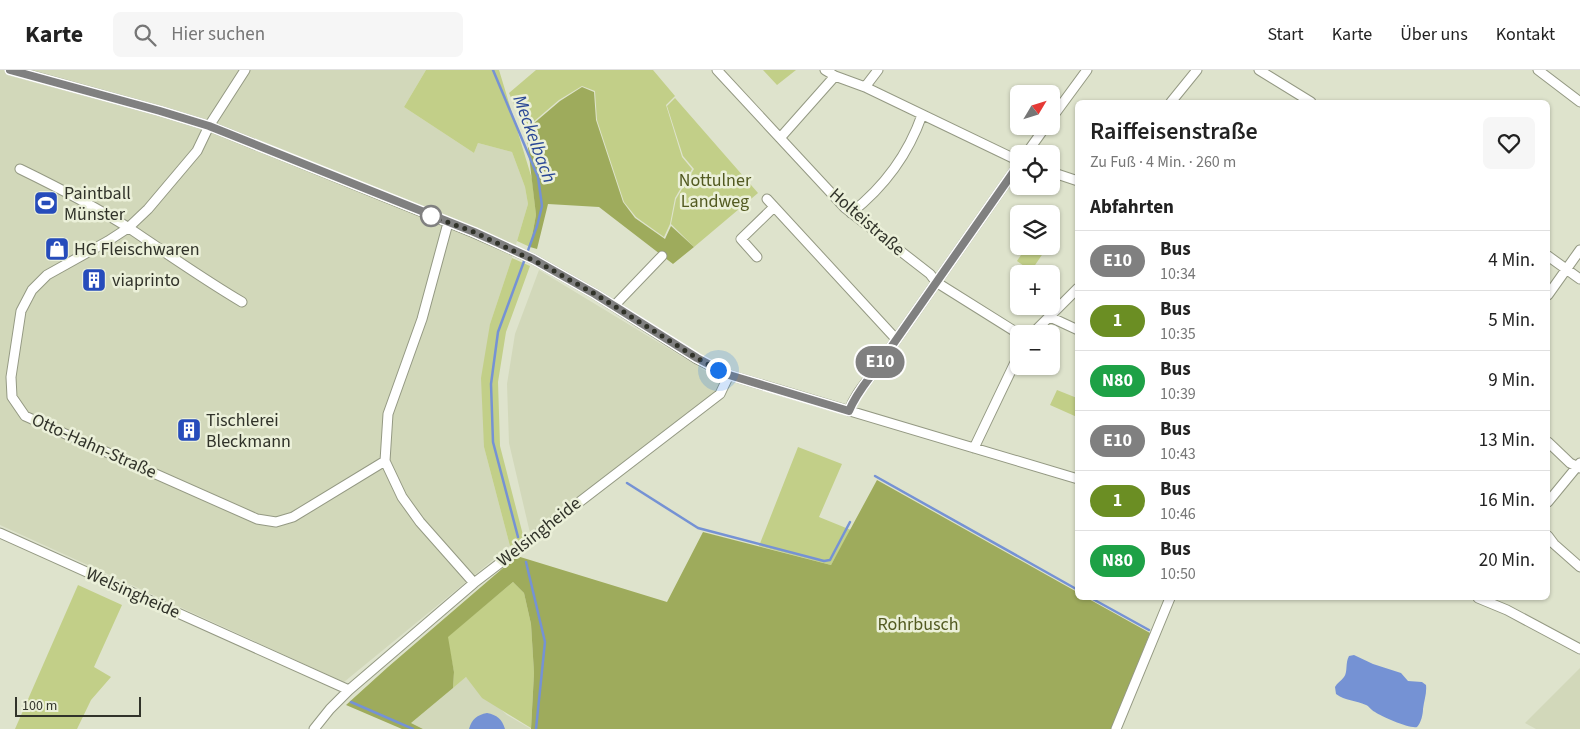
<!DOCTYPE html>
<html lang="de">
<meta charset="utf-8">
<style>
body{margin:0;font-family:"Source Sans 3",sans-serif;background:#f6f6f6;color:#222;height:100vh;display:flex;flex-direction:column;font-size:19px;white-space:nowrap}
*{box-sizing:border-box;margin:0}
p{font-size:16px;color:#767676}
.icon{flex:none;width:28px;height:28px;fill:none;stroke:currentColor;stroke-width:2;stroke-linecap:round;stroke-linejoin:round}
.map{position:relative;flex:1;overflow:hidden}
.sheet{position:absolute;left:1075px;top:30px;width:475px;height:500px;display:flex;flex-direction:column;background:#fff;border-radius:8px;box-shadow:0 1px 4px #0004}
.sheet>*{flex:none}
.badge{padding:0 10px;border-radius:16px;font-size:18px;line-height:32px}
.needle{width:32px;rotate:52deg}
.fabs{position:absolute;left:1010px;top:15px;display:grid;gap:10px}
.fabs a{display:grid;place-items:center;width:50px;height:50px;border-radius:8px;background:#fff;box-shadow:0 1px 4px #0004;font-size:25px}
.scale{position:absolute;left:15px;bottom:12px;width:126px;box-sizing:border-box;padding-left:5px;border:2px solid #31332a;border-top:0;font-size:14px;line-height:18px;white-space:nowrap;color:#31332a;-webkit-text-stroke:4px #ebf0d9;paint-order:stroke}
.you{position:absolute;width:25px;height:25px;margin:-12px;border:4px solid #fff;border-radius:50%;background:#1a73e8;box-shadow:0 0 0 8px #1a73e833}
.map>.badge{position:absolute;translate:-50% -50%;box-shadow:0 0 0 2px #fff}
h2{padding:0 15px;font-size:19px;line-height:45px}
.round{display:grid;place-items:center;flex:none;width:52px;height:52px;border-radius:8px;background:#f6f6f6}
.headline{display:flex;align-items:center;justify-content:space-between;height:85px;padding:0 15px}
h1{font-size:24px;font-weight:600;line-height:38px}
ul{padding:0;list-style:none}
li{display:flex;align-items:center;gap:15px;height:60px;padding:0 15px;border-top:1px solid #e0e0e0}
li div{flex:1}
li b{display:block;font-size:19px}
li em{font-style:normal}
li .badge{min-width:55px;font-weight:700;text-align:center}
header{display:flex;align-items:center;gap:30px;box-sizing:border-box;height:70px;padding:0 25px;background:#fff;border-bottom:1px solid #e0e0e0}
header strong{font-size:24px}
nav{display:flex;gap:28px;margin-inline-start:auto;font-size:18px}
.search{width:350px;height:45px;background:#f6f6f6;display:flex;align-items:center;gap:12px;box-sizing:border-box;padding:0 18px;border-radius:8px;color:#767676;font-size:19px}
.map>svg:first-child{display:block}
</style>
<header>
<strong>Karte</strong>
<div class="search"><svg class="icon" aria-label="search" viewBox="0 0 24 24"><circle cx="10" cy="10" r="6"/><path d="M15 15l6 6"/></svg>Hier suchen</div>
<nav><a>Start</a><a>Karte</a><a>Über uns</a><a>Kontakt</a></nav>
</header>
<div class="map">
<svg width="1580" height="659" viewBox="0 0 1580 659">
<rect width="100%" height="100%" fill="#dee3cc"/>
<path fill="#d2d8ba" d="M 0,0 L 426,0 L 404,37 L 474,83 L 478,73 L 512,82 L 525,117 L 528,134 L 512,188 L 490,254 L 484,377 L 510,476 L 344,612 L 0,455 Z
M 539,200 L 727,314 L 530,463 L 509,373 L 507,314 L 515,264 Z
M 1580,598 L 1580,659 L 1536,659 L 1525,653 Z
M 466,607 L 507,645 L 531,659 L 423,659 L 411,653 Z"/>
<path fill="#c2cf88" d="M 426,0 L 499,0 L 532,109 L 536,145 L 530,177 L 517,171 L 528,134 L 525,117 L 512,82 L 478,73 L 474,83 L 404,37 Z
M 536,0 L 653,0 L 675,26 L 666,35 L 682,87 L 692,99 L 675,128 L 670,154 L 664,167 L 636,147 L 624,132 L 597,50 L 595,21 L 582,16 L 559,30 L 525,59 L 509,23 Z
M 763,0 L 796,0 L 777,15 Z
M 675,28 L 758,123 L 694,177 L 671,154 L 676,129 L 694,99 L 683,86 L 667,36 Z
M 1027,176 L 1048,176 L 1031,201 L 1017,191 Z
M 512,188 L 530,196 L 506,262 L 498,312 L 500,376 L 524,469 L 510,476 L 484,377 L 481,308 L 490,254 Z
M 1057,320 L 1077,328 L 1077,347 L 1050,335 Z
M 798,377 L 842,394 L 819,447 L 851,460 L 831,495 L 759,476 Z
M 513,512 L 524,523 L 531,554 L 534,603 L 531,658 L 482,628 L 466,607 L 453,618 L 454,602 L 447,567 Z
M 78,515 L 122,535 L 94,597 L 111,607 L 91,630 L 77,659 L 15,659 Z"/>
<path fill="#9eab5c" d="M 582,17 L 594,22 L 596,50 L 623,132 L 635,148 L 665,169 L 671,156 L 694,177 L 673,194 L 599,137 L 548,134 L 537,179 L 530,177 L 536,145 L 526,60 L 560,31 Z
M 877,410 L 1077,522 L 1078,528 L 1087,528 L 1150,563 L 1112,659 L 531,659 L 534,603 L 531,554 L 524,523 L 513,512 L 448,567 L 454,602 L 453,618 L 411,653 L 423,659 L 402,659 L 346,635 L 388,597 L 517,486 L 667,532 L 703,462 L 831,495 Z"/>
<path fill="#7592d4" d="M 1354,585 L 1373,594 L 1401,603 L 1408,611 L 1422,612 L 1426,615 C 1427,623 1424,631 1423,639 C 1423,644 1421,653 1417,657 C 1410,659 1382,647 1375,642 C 1371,640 1369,636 1366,635 C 1356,630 1345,631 1336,624 L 1335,617 C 1337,613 1341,611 1344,607 C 1348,602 1345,593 1349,586 Z
M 487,643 C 497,645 502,649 505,659 L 469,659 C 472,649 477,645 487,643 Z"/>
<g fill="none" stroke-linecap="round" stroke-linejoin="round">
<path stroke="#7592d4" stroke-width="2.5" d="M 493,0 L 538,107 L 542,136 L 537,156 L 498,262 L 491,314 L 493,372 L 518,467
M 875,406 L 1078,520
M 627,413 L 698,458 L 824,491 L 830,490 L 850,452
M 526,492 L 545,572 L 536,659
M 1091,528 L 1149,560
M 351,632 L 413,659"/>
<defs>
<path id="minor" d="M 11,0 L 160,41 L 209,56 L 474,163 L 533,189 L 595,224 L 697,289 L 729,305 L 1078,409
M 245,0 L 209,56 L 197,81 L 148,139 L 128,158 L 108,171 L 47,205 L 32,220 L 21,241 L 11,307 L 12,327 L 25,346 L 257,449 L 276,452 L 293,447 L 385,391
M 717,0 L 780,68
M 825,0 L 835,6 L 865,17 L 1019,91
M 1259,0 L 1311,32
M 1538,0 L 1580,32
M 835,6 L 780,68 L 845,138 L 930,204 L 936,212 L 1019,264
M 865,17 L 878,0
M 1171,32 L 1197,0
M 1051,49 L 1087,0
M 1026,84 L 1046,56
M 20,99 C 57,117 94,136 129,158 C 166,183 203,209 242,232
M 1051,102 L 1078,111
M 767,129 L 896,269
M 851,143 C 884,117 908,85 922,45
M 448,153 L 422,249 L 388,344 L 385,391 L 402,427 L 420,452 L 474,513
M 1548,186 L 1580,209
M 757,187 L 741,169 L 774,137
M 1548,225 L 1580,180
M 614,236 L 662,186
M 1050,247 L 1078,260
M 1032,264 L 1078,218
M 849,341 C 854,326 864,315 873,303 L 1019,94
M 1548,372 L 1570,393 L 1580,398
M 974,378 L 1019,284
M 1548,432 L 1580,393
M 0,463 L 349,620
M 1548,466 L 1554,474 L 1580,497
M 1478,528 L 1507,540 L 1580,579
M 314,659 L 330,639 L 349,620 L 474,513 L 720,324 L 729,305
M 1116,659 L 1170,528"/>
</defs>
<use href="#minor" stroke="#949983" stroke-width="11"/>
<use href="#minor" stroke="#fff" stroke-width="9"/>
</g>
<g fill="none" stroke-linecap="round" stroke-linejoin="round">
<defs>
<path id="line" d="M 10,0 L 160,41 L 209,56 L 474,162 L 533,189 L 595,224 L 697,288 L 729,305 L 849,341 C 855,326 864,315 873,303 L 1019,94"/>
</defs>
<use href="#line" stroke="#fff" stroke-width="11"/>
<use href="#line" stroke="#808080" stroke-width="8"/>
<path stroke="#31332a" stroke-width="5" stroke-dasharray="0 9" d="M 431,146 L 474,162 L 545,196 L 595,224 L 697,288 L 718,300"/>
</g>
<defs>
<symbol id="stadium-square" viewBox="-11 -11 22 22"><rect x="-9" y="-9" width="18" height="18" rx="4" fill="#264cbb" stroke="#ebf0d9"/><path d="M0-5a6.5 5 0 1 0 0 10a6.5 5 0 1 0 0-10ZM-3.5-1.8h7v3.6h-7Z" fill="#fff"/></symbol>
<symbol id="shop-square" viewBox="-11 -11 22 22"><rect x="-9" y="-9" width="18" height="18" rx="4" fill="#264cbb" stroke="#ebf0d9"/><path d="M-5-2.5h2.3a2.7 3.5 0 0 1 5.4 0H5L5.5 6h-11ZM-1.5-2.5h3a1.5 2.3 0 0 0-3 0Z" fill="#fff"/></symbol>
<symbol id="building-square" viewBox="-11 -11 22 22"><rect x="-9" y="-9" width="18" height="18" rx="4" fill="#264cbb" stroke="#ebf0d9"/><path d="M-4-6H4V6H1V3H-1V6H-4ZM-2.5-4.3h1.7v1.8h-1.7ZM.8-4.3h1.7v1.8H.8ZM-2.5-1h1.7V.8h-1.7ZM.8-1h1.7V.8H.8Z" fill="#fff"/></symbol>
</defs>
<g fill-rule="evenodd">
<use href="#stadium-square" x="32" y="119" width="28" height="28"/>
<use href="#shop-square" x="43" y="165" width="28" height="28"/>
<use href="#building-square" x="80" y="196" width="28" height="28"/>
<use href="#building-square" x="175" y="346" width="28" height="28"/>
</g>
<circle fill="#fff" stroke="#808080" stroke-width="2.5" cx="431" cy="146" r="10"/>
<g text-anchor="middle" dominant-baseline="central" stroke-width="5" stroke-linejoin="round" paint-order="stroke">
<g font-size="18" fill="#525a21" stroke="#ebf0d9">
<text x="715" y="110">Nottulner<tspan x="715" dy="21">Landweg</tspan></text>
<text x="918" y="554">Rohrbusch</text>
</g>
<g font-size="18" fill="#31332a" stroke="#ebf0d9" text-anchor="start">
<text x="64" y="123">Paintball<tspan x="64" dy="21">Münster</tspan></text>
<text x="74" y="179">HG Fleischwaren</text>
<text x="112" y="210">viaprinto</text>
<text x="206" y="350">Tischlerei<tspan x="206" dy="21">Bleckmann</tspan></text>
</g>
<g font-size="18" fill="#31332a" stroke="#ebf0d9">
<text transform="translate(867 152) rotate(41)">Holteistraße</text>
<text transform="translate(94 376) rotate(24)">Otto-Hahn-Straße</text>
<text transform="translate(539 462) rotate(-38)">Welsingheide</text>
<text transform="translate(133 523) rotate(24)">Welsingheide</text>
</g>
<g font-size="19" font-style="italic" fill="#294796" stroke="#ebf0d9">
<text transform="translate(534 69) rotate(70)">Meckelbach</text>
</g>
</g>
</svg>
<div class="fabs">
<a><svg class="needle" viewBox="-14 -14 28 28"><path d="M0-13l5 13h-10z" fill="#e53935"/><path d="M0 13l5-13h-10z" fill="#767676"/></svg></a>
<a><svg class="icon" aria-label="locate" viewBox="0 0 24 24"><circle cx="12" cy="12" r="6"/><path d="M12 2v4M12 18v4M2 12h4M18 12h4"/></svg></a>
<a><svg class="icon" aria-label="layers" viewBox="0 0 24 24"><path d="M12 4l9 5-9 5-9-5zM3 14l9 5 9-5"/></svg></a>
<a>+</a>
<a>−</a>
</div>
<div class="scale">100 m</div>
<div class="you" style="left:718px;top:300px"></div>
<b class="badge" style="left:880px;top:292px;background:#808080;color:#fff">E10</b>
<section class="sheet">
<div class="headline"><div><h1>Raiffeisenstraße</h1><p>Zu Fuß · 4 Min. · 260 m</p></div><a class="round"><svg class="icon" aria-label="heart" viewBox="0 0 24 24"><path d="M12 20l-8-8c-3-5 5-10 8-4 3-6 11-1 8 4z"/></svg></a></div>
<h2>Abfahrten</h2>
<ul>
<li><span class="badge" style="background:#808080;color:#fff">E10</span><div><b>Bus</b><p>10:34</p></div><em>4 Min.</em></li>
<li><span class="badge" style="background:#6b8e23;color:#fff">1</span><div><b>Bus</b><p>10:35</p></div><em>5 Min.</em></li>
<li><span class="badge" style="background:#1ea146;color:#fff">N80</span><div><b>Bus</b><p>10:39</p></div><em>9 Min.</em></li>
<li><span class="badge" style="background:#808080;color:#fff">E10</span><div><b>Bus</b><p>10:43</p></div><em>13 Min.</em></li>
<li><span class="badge" style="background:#6b8e23;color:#fff">1</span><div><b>Bus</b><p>10:46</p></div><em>16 Min.</em></li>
<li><span class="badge" style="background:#1ea146;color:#fff">N80</span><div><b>Bus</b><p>10:50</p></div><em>20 Min.</em></li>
</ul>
</section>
</div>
